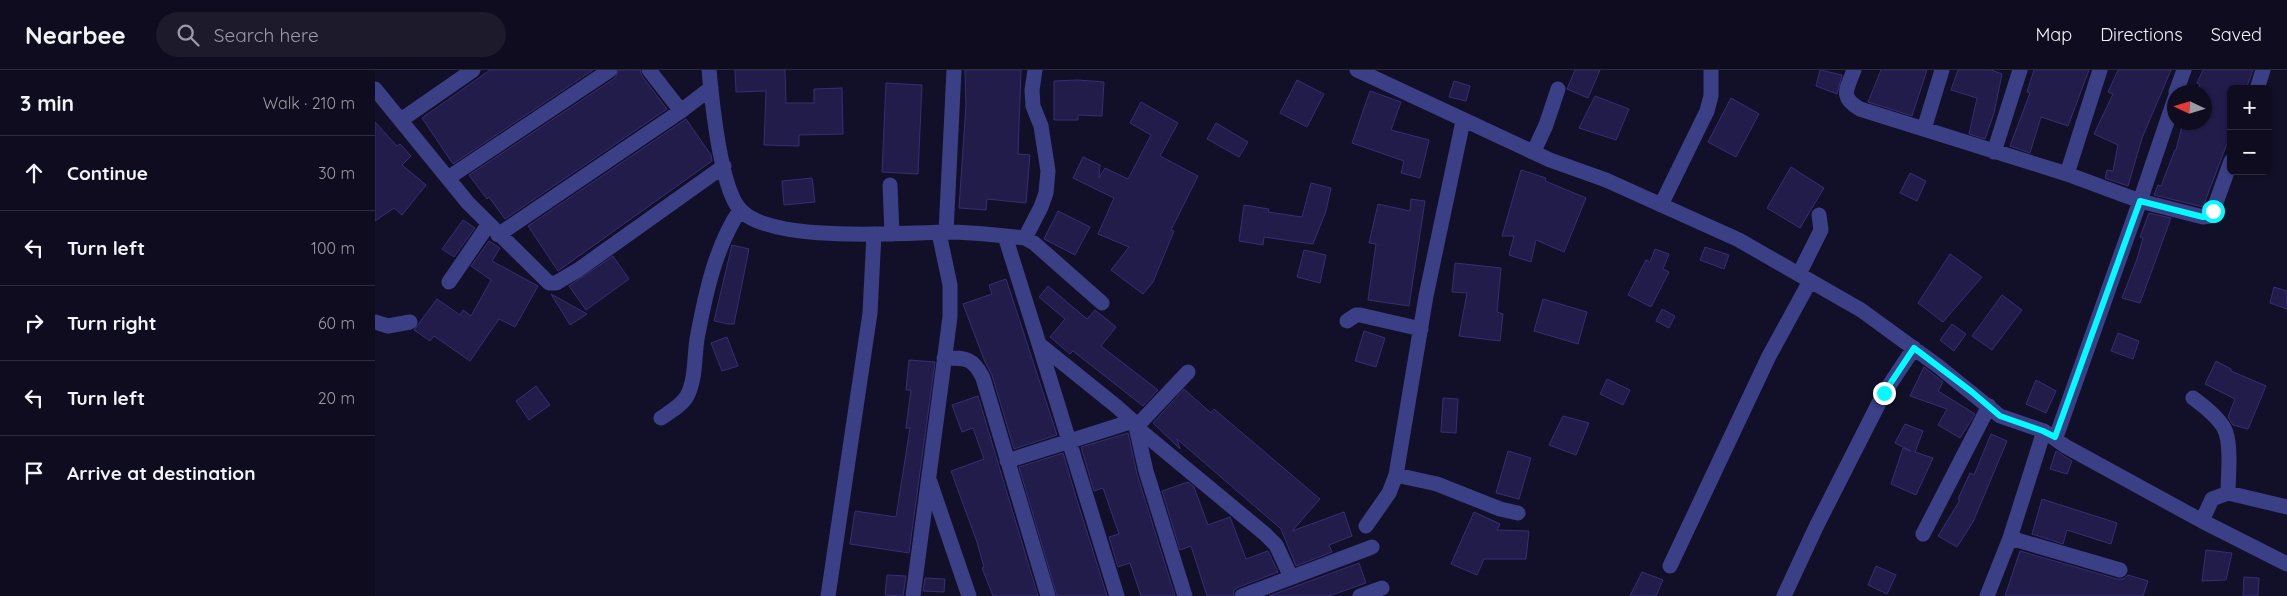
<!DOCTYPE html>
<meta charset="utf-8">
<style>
body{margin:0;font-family:Quicksand,sans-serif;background:#1c1a2b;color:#f1f3f6}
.controls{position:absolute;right:15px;top:15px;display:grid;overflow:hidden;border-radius:8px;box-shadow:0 1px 4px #0004}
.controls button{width:45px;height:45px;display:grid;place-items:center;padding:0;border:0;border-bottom:1px solid #2e2c3c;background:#0e0c1e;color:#f1f3f6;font:25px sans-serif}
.compass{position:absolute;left:1792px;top:15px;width:45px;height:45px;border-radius:50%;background:#0e0c1e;box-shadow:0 1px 4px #0004;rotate:274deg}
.stop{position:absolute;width:15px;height:15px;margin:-11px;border:4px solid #04fbfe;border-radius:50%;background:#fff}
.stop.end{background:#04fbfe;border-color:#fff;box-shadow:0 1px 5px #0008}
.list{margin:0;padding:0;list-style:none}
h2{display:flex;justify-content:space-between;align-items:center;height:65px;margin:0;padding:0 20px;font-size:21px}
h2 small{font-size:16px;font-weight:400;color:#9b9ba4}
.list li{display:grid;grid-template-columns:32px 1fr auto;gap:15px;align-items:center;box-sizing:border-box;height:75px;padding:0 20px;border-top:1px solid #2e2c3c}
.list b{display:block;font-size:19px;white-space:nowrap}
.list em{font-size:16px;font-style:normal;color:#9b9ba4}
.icon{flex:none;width:28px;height:28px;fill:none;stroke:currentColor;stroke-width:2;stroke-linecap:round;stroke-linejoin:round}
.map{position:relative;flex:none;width:1912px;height:526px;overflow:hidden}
header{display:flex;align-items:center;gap:30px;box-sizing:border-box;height:70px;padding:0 25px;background:#0e0c1e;border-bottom:1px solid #2e2c3c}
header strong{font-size:24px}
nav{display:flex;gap:28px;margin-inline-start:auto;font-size:18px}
.search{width:350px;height:45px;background:#1c1a2b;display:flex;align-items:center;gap:12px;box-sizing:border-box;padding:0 18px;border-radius:28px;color:#9b9ba4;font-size:19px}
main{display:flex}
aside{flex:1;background:#0e0c1e}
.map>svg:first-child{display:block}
.building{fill:#211c49;stroke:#362e74}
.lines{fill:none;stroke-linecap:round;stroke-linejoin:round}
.minor{stroke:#3b3f86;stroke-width:15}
.route{stroke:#04fbfe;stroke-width:6}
</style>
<header>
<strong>Nearbee</strong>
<div class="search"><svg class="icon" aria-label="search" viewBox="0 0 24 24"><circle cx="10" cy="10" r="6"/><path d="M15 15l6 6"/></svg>Search here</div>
<nav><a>Map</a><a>Directions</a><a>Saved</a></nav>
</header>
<main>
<aside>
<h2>3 min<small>Walk · 210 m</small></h2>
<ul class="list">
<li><svg class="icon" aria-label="ahead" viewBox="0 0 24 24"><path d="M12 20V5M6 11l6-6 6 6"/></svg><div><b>Continue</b></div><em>30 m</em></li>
<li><svg class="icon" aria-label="left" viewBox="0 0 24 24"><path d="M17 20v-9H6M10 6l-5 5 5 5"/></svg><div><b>Turn left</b></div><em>100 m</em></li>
<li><svg class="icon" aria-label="right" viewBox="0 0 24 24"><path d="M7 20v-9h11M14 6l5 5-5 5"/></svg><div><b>Turn right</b></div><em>60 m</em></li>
<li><svg class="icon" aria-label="left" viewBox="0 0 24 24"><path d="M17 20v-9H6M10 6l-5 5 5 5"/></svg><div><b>Turn left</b></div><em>20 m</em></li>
<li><svg class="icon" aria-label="arrive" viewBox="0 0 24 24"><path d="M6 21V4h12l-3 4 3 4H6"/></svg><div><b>Arrive at destination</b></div></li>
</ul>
</aside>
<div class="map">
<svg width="1912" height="526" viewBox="0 0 1912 526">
<rect width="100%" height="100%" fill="#121028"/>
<path class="building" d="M115,0H218L78,94L47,48Z
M244,0H265L267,6L292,39L130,149L114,127L112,129L94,105L240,8Z
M360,0H410L411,33H439V19L467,18L468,64L424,65V76L389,75L391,21L361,22Z
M590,0H646L643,84L655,85L651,133L612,129L611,140L584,138L591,35Z
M1200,0H1225L1213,28L1192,19Z
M1445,0L1467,5L1462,24L1441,16Z
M1506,0H1552L1537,46L1493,32Z
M1583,0H1616L1627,4L1619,43L1610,69L1594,64L1602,28L1576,20Z
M1659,0H1714L1693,56L1666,47L1655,83L1635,76L1655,23L1652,22Z
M1743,0H1796L1767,68L1753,116L1730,108L1732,100L1738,101L1743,75L1719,64L1738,24L1733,22Z
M1828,0H1878L1871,19H1856V63L1828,137L1779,125L1783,115L1786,116L1800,80H1801L1808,52H1830V22H1822L1825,14L1822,13Z
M703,10L729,12L727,46L703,45V50H679V11Z
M922,10L949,24L932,57L905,43Z
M1079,11L1095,16L1091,31L1074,27Z
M511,13L547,15L543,104L507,102Z
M995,21L1026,32L1016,60L1054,70L1045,108L1026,103L1029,91L977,73Z
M1220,26L1254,39L1241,70L1204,58Z
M1356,28L1384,44L1361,87L1333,72Z
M766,32L803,53L785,86L823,106L796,160L799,161L778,212L768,224L736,200L754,177L723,164L739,128L698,108L708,87L725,95L724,108L730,98L753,109L776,65L755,53Z
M311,49L336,85L337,91L183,201L153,156Z
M0,52L22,76L25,74L36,86L27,95L51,115L27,145L19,138L0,151Z
M841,53L873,72L864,87L832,69Z
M1416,97L1449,118L1425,158L1392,138Z
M1146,100L1171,108L1170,111L1211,128L1189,182L1161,170L1156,192L1134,185L1139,166H1127Z
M1535,103L1551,111L1542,131L1525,123Z
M437,108L440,132L409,135L407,111Z
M936,113L956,118L951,141L938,174L889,167L888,175L864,171L869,135L894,139L893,142L927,147Z
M1036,129L1050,131L1034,236L993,230L1001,174L994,173L1003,134L1035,141Z
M683,141L715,157L700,185L669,169Z
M1774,143L1796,148L1765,233L1747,228L1762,189L1768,168L1765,167Z
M88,150L100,158L79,187L67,179Z
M114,171L125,178L117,191L163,216L140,257L124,249L95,291L59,266L55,271L39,260L62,229L85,245L88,240L96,246L116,210L96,196Z
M357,175L374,179L359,254H353L339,251Z
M1330,177L1354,185L1349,199L1325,190Z
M1280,179L1294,184L1288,199L1294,202L1276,237L1253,225L1271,190L1275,192Z
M929,180L951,185L945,213L922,207Z
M1575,184L1607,207L1568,252L1543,233Z
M238,186L254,209L211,240L194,216Z
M1080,193L1126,198L1122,242L1128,244L1125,271L1084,266L1092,223L1077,222Z
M631,209L682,365L639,379L617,305L610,292L588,234L617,224L614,215Z
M673,216L712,249L720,240L741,257L726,276L783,320L768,336L698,281L695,284L675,267L690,249L664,227Z
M1899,217L1912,221V239L1895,233Z
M176,224L212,244L195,255Z
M1627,225L1647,240L1617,280L1597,266Z
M1168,229L1212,242L1203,274L1159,261Z
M1287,239L1300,246L1294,258L1281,251Z
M1577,254L1591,264L1579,281L1565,270Z
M989,261L1010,268L1001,297L980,291Z
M1743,263L1764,271L1758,289L1736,281Z
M352,267L363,296L347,301L336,273Z
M534,290L560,292L534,483L475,474L480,441L521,447L535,358H531L536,320H531Z
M1841,291L1856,299V301L1891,316L1873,359L1858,355L1853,347L1860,329L1830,314Z
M1549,297L1568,312L1563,321L1600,344L1585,368L1563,355L1572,339L1535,326Z
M1232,309L1255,320L1248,335L1225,324Z
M1661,310L1681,321L1671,343L1651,334Z
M161,316L175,335L154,350L141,331Z
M809,319L836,343L839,339L945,429L917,461L969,442L977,466L954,475L957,482L921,496L906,459L802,369L805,379L778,353Z
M603,326L623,393L663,526H618L607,498L609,497L602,472L576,401L609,389L598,358L587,362L577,335Z
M1068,328L1083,329L1081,363L1066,362Z
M1188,346L1214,353L1201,385L1174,375Z
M1530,354L1548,361L1540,382L1558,388L1541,425L1516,414L1528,378L1536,381L1520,373Z
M753,363L762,404L800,526H766L755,493L743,497L734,467L744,464L728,418L719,421L706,377Z
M1616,364L1632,371L1598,452L1582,477L1563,466L1585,430L1583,429L1595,403L1599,405Z
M1133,381L1156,388L1144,429L1121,423Z
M1681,381L1697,391L1692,404L1675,399Z
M688,383L701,427L732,526H682L644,397Z
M813,412L819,417L833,455L855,447L871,489L893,481L903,502L864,517L859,520L858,526H832L816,476L805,480L787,421Z
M1667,429L1742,453L1736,474L1692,460L1688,474L1657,464Z
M1099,442L1125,454L1122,460L1154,461L1151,489H1109L1102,505L1076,494Z
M1831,480L1857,483L1851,510L1827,511Z
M1645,481L1742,509H1748L1753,505L1773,511L1768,526H1630Z
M984,493L991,513L954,526H894Z
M1501,496L1521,505L1512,524L1493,515Z
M1267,502L1288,510L1281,526H1255Z
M512,505L531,506L528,526L510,525Z
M1869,507L1884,508L1883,526H1868Z
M550,508L570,509L569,522L548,521Z"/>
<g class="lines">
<path class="minor" d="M274,0L306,41
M334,0C337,32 345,112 363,137C389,174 526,163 570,162C596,162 623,165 650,168L659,173L727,233
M982,0L1175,90L1231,110L1364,170L1486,240L1563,296L1625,346L1669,361L1690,376L1827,451L1837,429L1853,423L1912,437
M1479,0C1472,19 1464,27 1485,39L1692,104L1765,131L1828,147L1835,146L1838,141L1856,91
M0,19L93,133L174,213H181L203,200L349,96
M1882,19L1888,0
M1801,22L1809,0
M26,50L98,0
M1549,59L1567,0
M1159,81L1171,55L1183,19
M1619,82L1645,0
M1692,104L1725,0
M73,108L235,0
M515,115L517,164
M1286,135L1332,41L1336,26V0
M571,162L579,0
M123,165L306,41L336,18
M630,166L664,274L741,336L758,351L761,357L890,464L901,475L916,507
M650,168L666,137L671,123L673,101L666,56L658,36L657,20L660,0
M1424,204L1446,160L1444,145
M74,212L113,155
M972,251L981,245H985L1046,259
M0,252L13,256L35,252
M664,274L742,526
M569,288C590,288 598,287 608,308L673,526
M1818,328C1829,336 1842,346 1849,358C1857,373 1853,406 1853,423
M286,348C295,342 307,335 312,326C321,309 319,288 322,269C330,226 340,177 365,140
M1681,367L1765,131L1800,28
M632,391L758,351
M1021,405L1062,414L1125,439L1143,443
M555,412L594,526
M1827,451L1912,494
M991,456L1014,423L1021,405L1051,226L1088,51
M1548,464L1614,336
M1635,468L1745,500
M1295,496L1394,286L1435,211
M453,526L495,243L499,164
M538,526L575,247V215L564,163
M810,526L771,401L761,357L813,302
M867,526L997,477
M985,526L1007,518
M1409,526L1441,457L1509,323L1539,278
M1612,526L1635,468L1669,361"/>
</g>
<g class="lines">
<path class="route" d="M1509,323L1539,278L1597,322L1625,346L1668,361L1680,367L1765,131L1828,147L1835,146L1838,141"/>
</g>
</svg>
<div class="controls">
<button>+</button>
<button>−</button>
</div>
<svg class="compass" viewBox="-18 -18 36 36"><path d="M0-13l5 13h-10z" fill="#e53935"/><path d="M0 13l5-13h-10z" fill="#9b9ba4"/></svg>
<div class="stop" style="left:1838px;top:141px"></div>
<div class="stop end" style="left:1509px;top:323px"></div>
</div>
</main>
